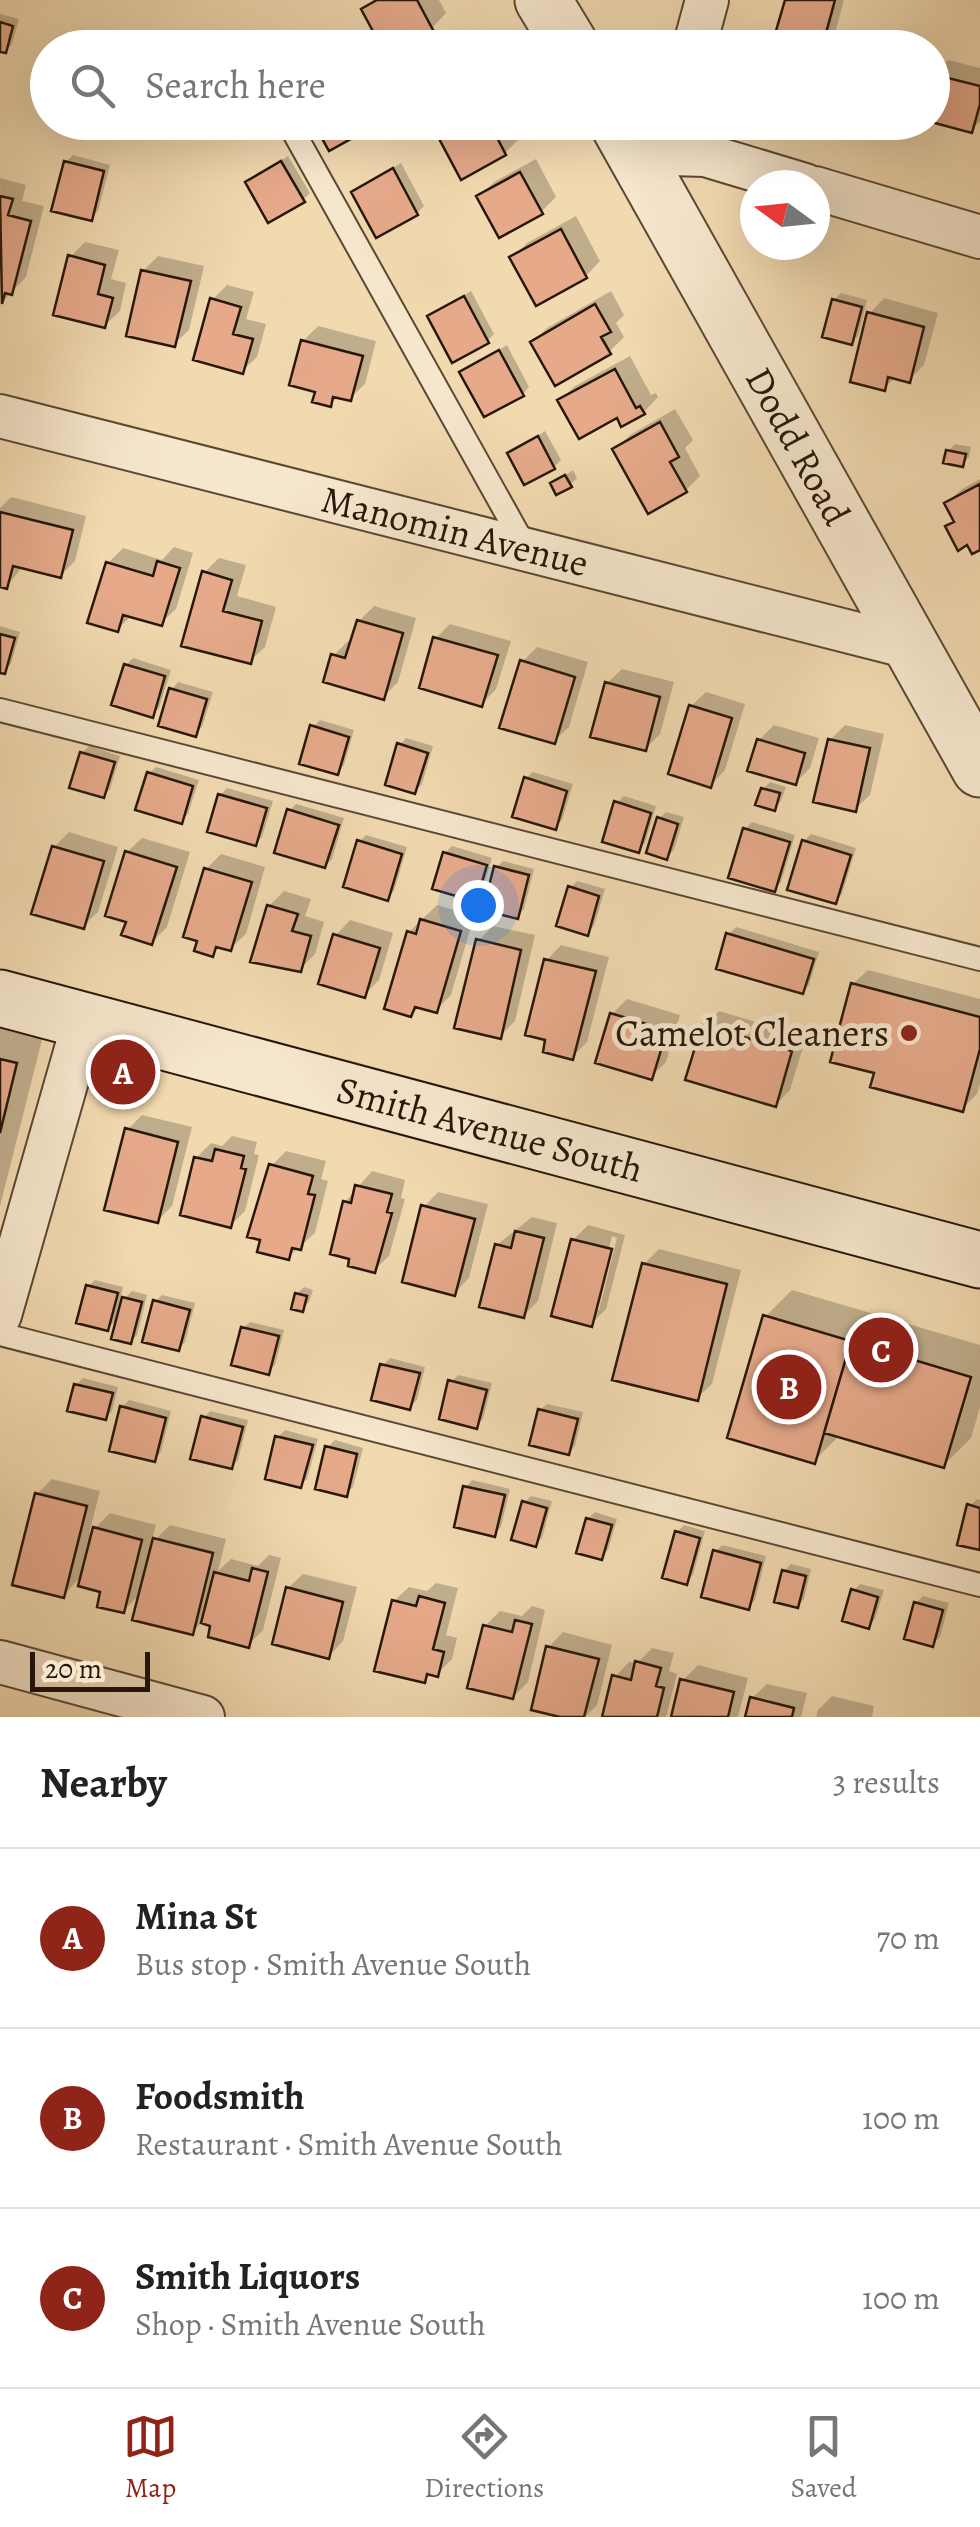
<!DOCTYPE html>
<meta charset="utf-8">
<style>
body{margin:0;font-family:Alegreya,serif;background:#f2f2f2;color:#222}
.compass{position:absolute;left:740px;top:170px;width:90px;height:90px;border-radius:50%;background:#fff;box-shadow:0 10px 40px #0002;rotate:285deg}
.scale{position:absolute;left:30px;bottom:25px;width:120px;box-sizing:border-box;padding-left:10px;border:5px solid #27170a;border-top:0;font-size:28px;line-height:35px;white-space:nowrap;color:#27170a;-webkit-text-stroke:8px #f6e6cc;paint-order:stroke}
.you{position:absolute;left:478px;top:905px;width:35px;height:35px;margin:-25px;border:8px solid #fff;border-radius:50%;background:#1a73e8;box-shadow:0 0 0 15px #1a73e833}
.badge{display:grid;place-items:center;width:65px;height:65px;border-radius:50%;background:#8f2418;color:#fff;font-size:32px;font-weight:700}
.pin{position:absolute;translate:-50% -50%;border:5px solid #fff;box-shadow:0 2px 10px #0006}
.list{margin:0;padding:0;list-style:none}
h2{display:flex;justify-content:space-between;align-items:center;height:130px;margin:0;padding:0 40px;font-size:42px}
h2 small{font-size:32px;font-weight:400;color:#767676}
.list li{display:grid;grid-template-columns:65px 1fr auto;gap:30px;align-items:center;box-sizing:border-box;height:180px;padding:0 40px;border-top:2px solid #e0e0e0}
.list b{display:block;font-size:38px;white-space:nowrap}
.list p{margin:0;font-size:32px;white-space:nowrap;color:#767676}
.list em{font-size:32px;font-style:normal;color:#767676}
.icon{flex:none;width:55px;height:55px;fill:none;stroke:currentColor;stroke-width:2;stroke-linecap:round;stroke-linejoin:round}
.map{position:relative;flex:none;width:980px;height:1717px;overflow:hidden}
.search{position:absolute;background:#fff;box-shadow:0 10px 40px #0002;left:30px;right:30px;top:30px;height:110px;display:flex;align-items:center;gap:25px;box-sizing:border-box;padding:0 35px;border-radius:55px;color:#767676;font-size:38px}
.sheet{height:670px;background:#fff}
nav{display:flex;justify-content:space-around;align-items:center;box-sizing:border-box;height:140px;border-top:2px solid #e0e0e0;background:#fff;font-size:28px;color:#767676}
nav a{display:grid;justify-items:center;gap:5px}
nav .on{color:#8f2418}
.map>svg:first-child{display:block}
.shadow{fill:#0003;fill-rule:evenodd}
.building{fill:#e6aa8b;stroke:#27170a;stroke-width:2.5}
.lines{fill:none;stroke-linecap:round;stroke-linejoin:round}
.service-casing{stroke:#5a4834;stroke-width:26}
.minor-casing{stroke:#5a4834;stroke-width:46}
.tertiary-casing{stroke:#5a4834;stroke-width:59}
.secondary-casing{stroke:#27170a;stroke-width:59}
.service{stroke:#f6e6cc;stroke-width:22}
.minor{stroke:#f6e6cc;stroke-width:42}
.tertiary{stroke:#f6e6cc;stroke-width:55}
.secondary{stroke:#f6e6cc;stroke-width:55}
.poi-dot{fill:#8f2418;stroke:#f6e6cc;stroke-width:4}
.labels{text-anchor:middle;stroke-width:10;stroke-linejoin:round;paint-order:stroke}
.street-label{font-size:38px;fill:#27170a;stroke:#f6e6cc}
.poi-label{font-size:38px;fill:#27170a;stroke:#f6e6cc;text-anchor:end}
</style>
<div class="map">
<svg width="980" height="1717" viewBox="0 0 980 1717">
<rect width="100%" height="100%" fill="#f1d9b0"/>
<filter id="stains"><feTurbulence type="fractalNoise" baseFrequency=".002" numOctaves="4"/><feColorMatrix values="0 0 0 0 .2 0 0 0 0 .09 0 0 0 0 .02 0 0 0 .5 -.17"/></filter>
<radialGradient id="worn" r=".72"><stop offset=".6" stop-color="#630" stop-opacity="0"/><stop offset="1" stop-color="#630" stop-opacity=".3"/></radialGradient>
<path class="shadow" d="M373,0H439L446,13L432,28L364,9Z
M787,0H844L831,48H774Z
M0,14L19,19L12,44L5,51L0,49Z
M456,34L464,48H431Z
M876,38L911,48H866Z
M948,60L980,68V122L971,130L933,74Z
M450,122H511L520,138L505,153L439,134Z
M73,155L110,165L98,211L91,218L66,162Z
M288,156L310,193L303,200L248,182Z
M536,159L556,197L541,212L479,197L494,182Z
M401,163L424,206L417,213L354,192Z
M0,178L26,185L22,201L44,206L26,277L2,302Z
M576,216L600,261L586,276L512,258L527,243Z
M85,242L119,250L111,279L126,283L120,311L105,325L70,257Z
M158,256L204,266L189,330L174,344L143,271Z
M227,285L254,292L246,319L266,324L257,357L242,371L212,300Z
M471,291L494,334L487,341L430,317Z
M611,291L624,315L616,323L624,337L609,352L533,342L547,328Z
M841,293L867,300L858,336L851,342L834,300Z
M884,298L938,313L924,365L909,380L896,377L884,388L870,313Z
M318,326L376,341L365,384L350,398L339,396L330,404L318,390L303,341Z
M507,345L529,387L523,394L462,373Z
M630,356L651,395L656,393L658,397L644,412L618,415L560,400L575,386Z
M675,409L693,440L685,448L700,476L686,490L615,450L630,435Z
M545,431L561,460L554,467L510,454Z
M955,444L971,447L969,457L962,464L948,451Z
M573,470L577,478L570,485L553,484Z
M980,479V547L948,527L956,519L947,503L962,489Z
M11,497L86,516L75,561L60,576L23,566L7,586L0,585V508Z
M174,547L193,553L176,609L161,623L132,615L117,630L108,563L123,548L162,560Z
M219,558L246,565L237,596L276,607L265,647L250,661L184,644L204,573Z
M374,606L416,618L398,682L383,697L333,656L348,641L353,642L359,621Z
M450,624L511,641L496,689L482,704L436,638Z
M0,626L20,632L11,664L4,671L0,670Z
M537,647L588,662L569,727L554,741L522,662Z
M133,658L171,670L159,708L152,715L126,665Z
M622,669L674,682L660,734L646,748L607,683Z
M178,682L213,692L202,727L195,734L172,689Z
M706,692L745,704L725,770L711,785L691,706Z
M320,720L354,730L344,765L337,772L313,727Z
M774,725L819,738L810,768L795,783L759,740Z
M845,725L884,734L870,795L855,809L830,740Z
M406,738L433,746L422,784L415,791L400,745Z
M89,746L120,756L110,789L103,796L82,753Z
M156,767L199,780L188,814L181,821L149,774Z
M533,772L573,784L562,820L555,827L526,778Z
M770,782L786,787L781,801L774,808L763,789Z
M227,788L273,801L262,837L255,844L220,795Z
M624,796L656,806L645,843L638,850L617,803Z
M296,804L344,818L332,859L325,866L290,810Z
M666,812L684,817L674,850L667,857L659,819Z
M752,822L795,835L781,882L774,889L745,829Z
M69,832L118,847L98,912L83,926L54,847Z
M811,834L856,848L842,894L835,901L804,841Z
M366,835L407,847L394,891L387,898L359,842Z
M142,838L190,852L167,927L152,942L129,921L127,852Z
M452,846L492,858L482,892L475,899L445,853Z
M221,854L265,867L246,934L231,948L221,945L212,954L200,939L206,869Z
M503,861L534,869L524,909L517,916L496,868Z
M577,881L605,889L594,926L587,933L570,888Z
M284,891L311,899L305,916L324,922L315,954L300,969L269,906Z
M437,905L474,916L451,995L436,1010L420,1006L411,1015L409,932Z
M350,920L393,933L379,980L364,995L336,935Z
M493,926L535,935L515,1021L500,1036L478,941Z
M736,927L819,952L809,985L802,992L729,934Z
M561,945L609,957L587,1042L572,1057L547,960Z
M868,970L980,999V1084L977,1094L962,1109L877,1072L853,984Z
M627,999L680,1015L666,1062L651,1077L612,1014Z
M719,1011L806,1037L790,1090L775,1105L704,1026Z
M0,1025L43,1036L0,1206Z
M142,1115L192,1127L172,1206L157,1221L127,1130Z
M232,1136L257,1142L254,1154L259,1155L245,1211L230,1226L196,1158L211,1143L222,1146Z
M286,1151L326,1161L321,1179L328,1181L315,1233L288,1257L271,1166Z
M372,1171L405,1180L401,1198L405,1199L389,1256L374,1270L345,1202Z
M438,1192L488,1204L469,1278L455,1293L424,1207Z
M532,1217L557,1223L538,1301L523,1316L497,1245Z
M588,1225L625,1235L606,1309L591,1324L573,1240ZM612,1236L617,1238L599,1310H594Z
M659,1249L741,1270L712,1384L697,1398L644,1264Z
M95,1280L123,1287L119,1304L132,1291L147,1295L137,1335L130,1342L120,1316L108,1328L88,1286Z
M304,1287L313,1290L309,1302L302,1309L297,1294Z
M792,1290L980,1345V1407L971,1438L944,1465L840,1435L814,1461L765,1317Z
M162,1295L195,1303L185,1342L178,1349L155,1302Z
M250,1322L284,1330L275,1365L268,1372L243,1328Z
M390,1358L425,1367L417,1400L410,1407L383,1365Z
M458,1375L492,1383L483,1419L476,1426L451,1382Z
M83,1378L118,1387L112,1411L105,1418L76,1385Z
M129,1400L171,1411L161,1452L154,1459L122,1407Z
M547,1404L583,1412L575,1446L568,1453L540,1410Z
M210,1411L248,1420L238,1460L232,1467L204,1418Z
M285,1430L318,1439L307,1479L300,1485L278,1437Z
M335,1440L363,1448L353,1487L346,1494L328,1447Z
M52,1479L100,1491L89,1534L110,1513L156,1525L151,1544L170,1525L226,1539L218,1571L231,1559L258,1566L269,1555L281,1558L263,1630L248,1645L203,1621L192,1632L142,1592L123,1611L83,1575L63,1595L37,1494Z
M472,1480L510,1489L501,1527L494,1534L466,1487Z
M531,1496L552,1501L542,1538L535,1544L524,1503Z
M977,1499L980,1500V1548L970,1506Z
M595,1512L617,1519L608,1550L601,1557L588,1519Z
M684,1525L705,1531L693,1575L686,1582L677,1532Z
M722,1545L766,1556L755,1600L748,1607L715,1552Z
M791,1564L811,1569L804,1599L797,1606L784,1571Z
M303,1574L357,1587L343,1641L329,1656L288,1588Z
M436,1583L458,1588L446,1635L457,1638L452,1659L437,1674L432,1673L424,1681L394,1601L409,1587L427,1591Z
M860,1584L884,1590L875,1619L868,1626L853,1591Z
M923,1596L949,1603L940,1637L933,1644L916,1603Z
M532,1606L545,1610L528,1682L513,1697L485,1626L500,1611L522,1616Z
M563,1632L612,1645L597,1705L585,1717H570L549,1647Z
M652,1648L674,1653L669,1671L677,1674L666,1717H604L615,1677L629,1662L637,1663Z
M698,1665L748,1678L738,1717H673L683,1680Z
M767,1684L807,1693L801,1717H748L752,1698Z
M832,1696L874,1706L872,1717H816L818,1710Z"/>
<path class="building" d="M377,0H417L433,30L401,48H382L361,9Z
M785,0H835L822,48H771Z
M0,22L13,26L6,53L0,52Z
M932,74L980,86V104L972,133L931,122Z
M313,122H363L367,130L329,151Z
M455,122H489L506,155L461,180L436,133Z
M64,161L104,171L92,221L51,211Z
M281,161L305,202L268,223L245,182Z
M393,168L418,215L376,238L351,192Z
M520,172L543,214L499,238L476,196Z
M0,196L13,199L8,215L31,221L12,295L5,293L2,304Z
M561,229L587,278L536,306L509,257Z
M68,255L105,265L98,294L113,298L105,328L53,315Z
M141,270L191,281L175,347L126,336Z
M464,296L489,343L452,363L427,316Z
M210,298L241,307L233,334L253,339L243,374L193,360Z
M832,299L862,307L852,345L822,337Z
M595,304L611,332L601,337L611,354L555,386L530,342Z
M867,312L924,327L910,383L888,377L885,391L850,382Z
M301,340L363,356L351,401L333,397L331,407L312,402L315,392L289,385Z
M499,350L524,396L484,417L459,372Z
M615,369L636,408L640,406L645,414L621,427L617,418L579,439L557,400Z
M660,422L679,457L670,462L687,492L648,514L612,449Z
M538,436L555,469L524,485L507,453Z
M946,450L966,454L963,467L943,463Z
M565,475L572,487L556,495L550,483Z
M980,484V550L972,554L967,545L958,551L945,526L954,522L944,503Z
M0,512L73,530L61,578L13,566L7,589L0,587Z
M157,561L180,568L162,626L123,615L118,632L87,623L106,562L153,576Z
M202,571L232,580L223,611L262,621L251,664L181,646Z
M357,620L403,633L384,700L323,682L331,654L345,658Z
M0,634L15,638L5,674L0,673Z
M433,637L498,655L482,707L419,688Z
M520,660L575,677L555,744L499,728Z
M124,664L165,676L153,718L111,705Z
M605,682L660,697L646,751L590,737Z
M169,688L207,699L196,737L158,726Z
M689,705L732,718L711,788L668,774Z
M310,725L349,737L338,775L299,764Z
M757,739L805,753L796,785L747,771Z
M828,739L870,748L856,812L813,802Z
M397,743L428,753L415,794L385,785Z
M80,752L115,762L104,798L69,788Z
M147,772L193,786L182,824L135,810Z
M524,777L567,791L556,830L512,817Z
M761,788L780,793L775,811L755,805Z
M218,794L267,808L256,846L207,832Z
M614,801L651,813L639,853L602,842Z
M287,809L339,825L325,868L274,853Z
M657,817L678,824L667,860L646,853Z
M743,828L790,842L775,892L728,878Z
M357,840L402,854L388,901L343,887Z
M802,840L851,855L836,904L787,890Z
M52,846L104,861L84,929L31,914Z
M125,851L177,867L152,945L121,935L126,922L105,916Z
M443,852L487,865L476,902L432,889Z
M494,866L529,875L518,919L483,910Z
M204,868L252,882L231,951L216,947L213,957L194,951L197,941L183,937Z
M568,886L599,896L588,936L556,926Z
M267,905L298,914L292,931L311,936L301,972L250,962Z
M420,919L461,931L437,1013L415,1007L411,1017L384,1009L407,931L416,934Z
M726,933L814,959L803,994L716,969Z
M333,934L380,948L365,998L318,984Z
M476,939L521,950L501,1039L454,1028Z
M544,959L596,971L573,1060L543,1052L545,1040L525,1035Z
M851,983L980,1017V1049L963,1112L870,1087L874,1073L830,1062Z
M610,1013L667,1030L652,1080L595,1063Z
M702,1025L792,1051L776,1107L685,1080Z
M0,1059L17,1063L0,1133Z
M125,1128L178,1142L158,1223L104,1210Z
M215,1149L244,1156L241,1168L246,1169L231,1228L180,1215L194,1157L212,1161Z
M269,1164L313,1176L308,1194L315,1195L301,1250L292,1248L289,1260L257,1252L260,1240L247,1237Z
M355,1185L392,1194L387,1212L392,1213L375,1273L348,1266L349,1259L330,1254L343,1201L351,1203Z
M421,1205L475,1219L455,1296L402,1282Z
M515,1231L544,1238L524,1318L479,1307L495,1244L511,1248Z
M571,1239L612,1249L592,1327L551,1316Z
M642,1263L727,1284L698,1401L612,1380Z
M86,1285L118,1293L108,1331L76,1323Z
M295,1293L307,1296L303,1312L291,1309Z
M122,1297L142,1302L131,1344L111,1339Z
M153,1300L190,1310L179,1351L142,1342Z
M763,1315L851,1341L815,1464L727,1438Z
M241,1327L279,1336L269,1375L231,1365Z
M851,1341L971,1377L944,1468L824,1433Z
M380,1364L420,1373L410,1410L371,1400Z
M448,1380L487,1390L477,1429L439,1419Z
M74,1384L113,1393L106,1420L67,1411Z
M120,1406L166,1418L155,1462L109,1451Z
M538,1409L578,1419L569,1455L529,1445Z
M201,1416L243,1427L232,1469L190,1459Z
M275,1436L313,1445L301,1488L265,1479Z
M325,1446L357,1454L347,1497L315,1489Z
M463,1486L505,1495L495,1537L454,1527Z
M35,1493L87,1506L64,1598L12,1585Z
M522,1501L547,1508L536,1547L511,1540Z
M967,1504L980,1508V1550L957,1545Z
M586,1518L612,1525L602,1560L576,1553Z
M93,1527L142,1540L124,1613L97,1607L100,1592L78,1586Z
M675,1531L700,1538L687,1585L662,1578Z
M153,1538L213,1553L193,1635L132,1620Z
M713,1550L761,1563L749,1610L701,1597Z
M252,1568L268,1572L249,1648L208,1637L210,1626L201,1623L214,1572L249,1581Z
M782,1570L806,1576L798,1608L774,1602Z
M286,1587L343,1602L329,1659L272,1644Z
M851,1589L878,1597L869,1629L842,1621Z
M419,1596L445,1603L433,1649L444,1652L438,1677L427,1674L425,1683L374,1671L392,1600L416,1606Z
M914,1602L943,1610L933,1647L904,1639Z
M515,1620L532,1624L513,1699L467,1688L483,1625L512,1632Z
M546,1646L599,1659L584,1717H560L531,1710Z
M635,1661L661,1668L656,1686L664,1688L657,1717H602L612,1675L631,1680Z
M680,1679L734,1692L728,1717H671Z
M750,1697L794,1708L792,1717H745Z"/>
<g class="lines">
<g class="service-casing">
<path id="service" d="M288,122L527,550
M0,710L980,959
M0,1334L980,1585"/>
</g>
<g class="minor-casing">
<path id="minor" d="M694,48L707,0
M635,153L705,155L805,185
M815,188L980,237
M0,416L909,647
M0,1315L84,1021
M0,1662L203,1717"/>
</g>
<g class="tertiary-casing">
<path id="tertiary" d="M543,0L572,48
M617,122L980,769"/>
</g>
<g class="secondary-casing">
<path id="secondary" d="M0,998L980,1260"/>
</g>
<use href="#service" class="service"/>
<use href="#minor" class="minor"/>
<use href="#tertiary" class="tertiary"/>
<use href="#secondary" class="secondary"/>
</g>
<circle class="poi-dot" cx="909" cy="1033" r="10"/>
<g class="labels">
<g class="street-label">
<text transform="translate(798 446) rotate(61)" y="13">Dodd Road</text>
<text transform="translate(455 531) rotate(14)" y="13">Manomin Avenue</text>
<text transform="translate(490 1129) rotate(15)" y="13">Smith Avenue South</text>
</g>
<g class="poi-label">
<text x="889" y="1046">Camelot Cleaners</text>
</g>
</g>
<rect width="100%" height="100%" filter="url(#stains)"/>
<rect width="100%" height="100%" fill="url(#worn)"/>
</svg>
<svg class="compass" viewBox="-18 -18 36 36"><path d="M0-13l5 13h-10z" fill="#e53935"/><path d="M0 13l5-13h-10z" fill="#767676"/></svg>
<div class="scale">20 m</div>
<div class="you"></div>
<div class="pin badge" style="left:123px;top:1072px">A</div>
<div class="pin badge" style="left:789px;top:1387px">B</div>
<div class="pin badge" style="left:881px;top:1350px">C</div>
<div class="search"><svg class="icon" aria-label="search" viewBox="0 0 24 24"><circle cx="10" cy="10" r="6"/><path d="M15 15l6 6"/></svg>Search here</div>
</div>
<section class="sheet">
<h2>Nearby<small>3 results</small></h2>
<ul class="list">
<li><span class="badge">A</span><div><b>Mina St</b><p>Bus stop · Smith Avenue South</p></div><em>70 m</em></li>
<li><span class="badge">B</span><div><b>Foodsmith</b><p>Restaurant · Smith Avenue South</p></div><em>100 m</em></li>
<li><span class="badge">C</span><div><b>Smith Liquors</b><p>Shop · Smith Avenue South</p></div><em>100 m</em></li>
</ul>
</section>
<nav>
<a class="on"><svg class="icon" aria-label="map" viewBox="0 0 24 24"><path d="M3 6l6-2 6 2 6-2v14l-6 2-6-2-6 2zM9 4v14M15 6v14"/></svg>Map</a>
<a><svg class="icon" aria-label="directions" viewBox="0 0 24 24"><path d="M12 3l9 9-9 9-9-9zM9 14v-3h6M13 9l2 2-2 2"/></svg>Directions</a>
<a><svg class="icon" aria-label="saved" viewBox="0 0 24 24"><path d="M7 4h10v16l-5-4-5 4z"/></svg>Saved</a>
</nav>
